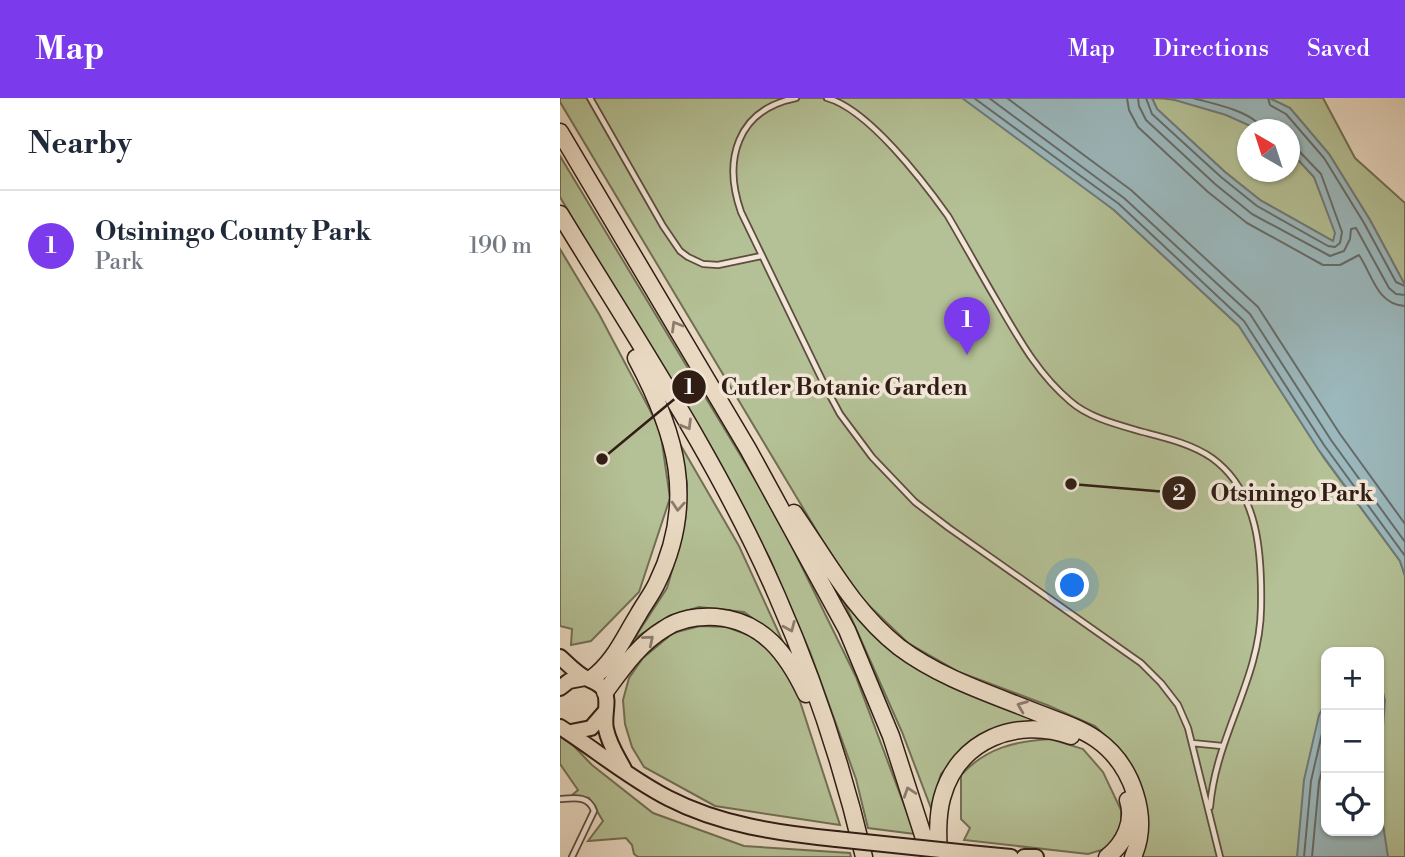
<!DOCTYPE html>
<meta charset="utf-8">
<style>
body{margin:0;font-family:"Libre Bodoni",serif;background:#f2f2f3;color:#1f2937}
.controls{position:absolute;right:21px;bottom:21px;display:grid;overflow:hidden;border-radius:14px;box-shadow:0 2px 5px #0004}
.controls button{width:63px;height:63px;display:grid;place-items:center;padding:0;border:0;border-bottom:2px solid #e0e1e3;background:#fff;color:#1f2937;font:35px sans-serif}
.compass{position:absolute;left:677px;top:21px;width:63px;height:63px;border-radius:50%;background:#fff;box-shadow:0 2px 5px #0004;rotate:321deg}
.you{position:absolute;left:513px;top:488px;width:24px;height:24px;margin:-18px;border:5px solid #fff;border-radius:50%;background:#1a73e8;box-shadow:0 0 0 10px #1a73e833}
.badge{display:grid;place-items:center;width:46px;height:46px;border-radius:50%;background:#7c3aed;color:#fff;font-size:23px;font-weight:700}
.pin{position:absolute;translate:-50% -58px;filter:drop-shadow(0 2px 4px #0008)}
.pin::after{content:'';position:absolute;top:37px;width:24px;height:21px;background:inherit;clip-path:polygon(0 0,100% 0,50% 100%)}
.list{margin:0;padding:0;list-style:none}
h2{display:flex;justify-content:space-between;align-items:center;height:91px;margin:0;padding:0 28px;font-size:30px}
h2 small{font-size:23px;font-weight:400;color:#747a83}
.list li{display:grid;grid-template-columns:46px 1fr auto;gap:21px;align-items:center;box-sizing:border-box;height:112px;padding:0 28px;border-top:2px solid #e0e1e3}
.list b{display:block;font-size:26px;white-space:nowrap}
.list p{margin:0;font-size:23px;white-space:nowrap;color:#747a83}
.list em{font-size:23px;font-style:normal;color:#747a83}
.icon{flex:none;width:38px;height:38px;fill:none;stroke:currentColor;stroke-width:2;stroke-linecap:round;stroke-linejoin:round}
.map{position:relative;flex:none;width:845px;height:759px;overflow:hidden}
header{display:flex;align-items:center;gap:42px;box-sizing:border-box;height:98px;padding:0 35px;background:#7c3aed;color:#fff}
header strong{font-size:33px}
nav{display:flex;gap:38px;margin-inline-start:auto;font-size:24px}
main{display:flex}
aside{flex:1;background:#fff}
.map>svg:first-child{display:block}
.green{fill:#b4c095;stroke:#726f55;stroke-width:2;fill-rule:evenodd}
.water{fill:#9bb8bd;stroke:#707a7a;stroke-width:2}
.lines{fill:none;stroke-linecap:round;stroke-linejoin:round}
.shore{stroke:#666b69;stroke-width:2}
.lane-casing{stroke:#5e4d40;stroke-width:8}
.primary-casing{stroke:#301e15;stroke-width:18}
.highway-casing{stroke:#301e15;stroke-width:19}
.lane{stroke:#f1e6d7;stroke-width:4.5}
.primary{stroke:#e9d9c2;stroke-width:14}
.highway{stroke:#e9d9c2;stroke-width:16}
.primary-bridge-casing{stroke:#301e15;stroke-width:18;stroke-linecap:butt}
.primary-bridge{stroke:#e9d9c2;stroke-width:14}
.oneway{stroke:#8c7c6c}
.leader{fill:none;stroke:#301e15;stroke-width:2.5}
.callout-dot{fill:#301e15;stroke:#f1e6d7;stroke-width:2.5}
.mark-label{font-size:21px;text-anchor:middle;font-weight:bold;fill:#fff}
.callout-label{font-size:23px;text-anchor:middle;font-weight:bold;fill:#301e15;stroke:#f1e6d7;stroke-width:7;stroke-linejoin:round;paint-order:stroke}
</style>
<header>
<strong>Map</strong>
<nav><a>Map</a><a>Directions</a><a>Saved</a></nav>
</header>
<main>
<aside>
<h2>Nearby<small></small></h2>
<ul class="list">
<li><span class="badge">1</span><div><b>Otsiningo County Park</b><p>Park</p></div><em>190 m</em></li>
</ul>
</aside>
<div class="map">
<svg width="845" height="759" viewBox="0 0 845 759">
<rect width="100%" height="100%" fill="#e9d9c2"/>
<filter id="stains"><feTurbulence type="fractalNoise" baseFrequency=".00286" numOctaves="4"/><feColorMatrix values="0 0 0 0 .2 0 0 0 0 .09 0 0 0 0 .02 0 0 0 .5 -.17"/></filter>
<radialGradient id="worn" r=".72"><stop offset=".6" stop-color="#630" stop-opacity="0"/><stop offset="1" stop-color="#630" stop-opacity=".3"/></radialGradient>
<path class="green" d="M0,0H411L554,112L679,228L764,360L840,463L845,478V759H579L587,711L578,679L557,649L535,628L487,607L399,574L348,545L298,497L261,440L0,4ZM766,554H819V733H766Z
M592,0C625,0 669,15 697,31L688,32V74H730V53L754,79L776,135L773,143L700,102L665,74L597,11Z
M709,0H763L795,60L845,105V187L810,122L769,56L730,10Z
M0,58L217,418L296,579L355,736L308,730L296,681L250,554L209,459L151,356L0,99Z
M0,151L39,216L100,331L110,400L79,494L31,543L11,547L12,531L0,528Z
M120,346L179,448L222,542L184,514L139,509L109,518L74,541L107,490L122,438L127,387Z
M281,497L335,556L371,578L484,624L411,645L381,676L371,710L342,634Z
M140,528L167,529L191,538L214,556L236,591L280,727L155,708L84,669L72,649L65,626L63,602L69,580L83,560L113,535Z
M0,638L7,641L32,667L93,715L184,748L290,755L291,759H78L74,756L72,747L66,740L28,743L43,723L29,700L11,698L18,692L0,666Z
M491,641L523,651L543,674L561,712V736L548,750L528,756L404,742L410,730L401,721V677C426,650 455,643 491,641Z"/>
<path class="water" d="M402,0H592L597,11L665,74L700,102L773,143L775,135L754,79L730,53V32L697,31L666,17L608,0H709L730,10L769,56L810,122L845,187V478L840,463L758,351L679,228L554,112Z
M819,580L825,602L819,680Z
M766,604V733H819V700L828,759H737L744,682L759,617Z"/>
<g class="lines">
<path class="shore" d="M414,0L559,106L684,223L764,347L845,458
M429,0L564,100L690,216L771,342L845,444
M447,0L571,92L698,209L780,336L845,426
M567,0L569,12L578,29L648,94L687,125L763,167H780L799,157C812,176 817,207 845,208
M578,0L579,8L586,22L655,86L692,116L770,158L784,153L790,141L791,131L796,130L829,190L836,196L845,197
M586,0L592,16L661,79L697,108L768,148L775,149L780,145L782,134L761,76L737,51L730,48
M633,0C654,6 682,11 698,25L699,32
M708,0L710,7L726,16L764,60L804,125L836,184L845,188
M744,759L751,683L766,618
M752,759L759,684L766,658"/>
<g class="lane-casing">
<path id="lane" d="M30,0L103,128L120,153L128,159L143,166L158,167L201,158
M236,0C176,12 163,63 181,114L266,290L280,316L312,359L355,404L389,430L581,565L601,585L618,607L628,630L660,759
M267,0C308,11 363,83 388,118C405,147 421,176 438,205C459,241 478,276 510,303C529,320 559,327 583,334C606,340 632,346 652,360C699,394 702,456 701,510C700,582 656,637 650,709
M632,645L662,648
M0,701C14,700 29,697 34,713L12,759"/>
</g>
<g class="primary-casing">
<path id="primary" d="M0,559C8,566 17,576 26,580C33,584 39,584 44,592C50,604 43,618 46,631C49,646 57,658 64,671
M0,590L9,583L25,580
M0,629C36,652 69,680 108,700C160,727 218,735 276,741
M11,634L31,630L44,615
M409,755L451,759
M464,759H476"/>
</g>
<g class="highway-casing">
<path id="highway" d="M0,34L188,351L287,532L331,638L370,759
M0,116C75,239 160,366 217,498C254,582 283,670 304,759
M234,415C266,461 294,514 339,549C380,580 431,596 478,615C498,623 519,629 536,641C572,666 591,719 573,759
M31,581C54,564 63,541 78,517C84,506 92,496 97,485C137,403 116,335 76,260
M45,594C62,571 79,546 104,531C120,520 137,518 156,519C203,523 227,556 246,596
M379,759C378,740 377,719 382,700C398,641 457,619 511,638
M547,759C564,746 575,724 568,702"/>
</g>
<use href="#lane" class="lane"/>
<use href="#primary" class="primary"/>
<use href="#highway" class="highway"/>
<g class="primary-bridge-casing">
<path id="primary-bridge" d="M276,741L409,755"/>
</g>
<use href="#primary-bridge" class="primary-bridge"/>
</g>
<defs><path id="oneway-chevron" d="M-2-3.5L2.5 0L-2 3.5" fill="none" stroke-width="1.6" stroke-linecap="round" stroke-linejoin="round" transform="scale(1.75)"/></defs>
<g class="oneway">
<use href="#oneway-chevron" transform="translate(116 228) rotate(-120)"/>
<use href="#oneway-chevron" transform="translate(127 327) rotate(59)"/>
<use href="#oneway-chevron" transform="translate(118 408) rotate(94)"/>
<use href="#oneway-chevron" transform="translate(230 529) rotate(67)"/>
<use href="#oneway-chevron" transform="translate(89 542) rotate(-40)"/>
<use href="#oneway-chevron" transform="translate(462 608) rotate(-158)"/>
<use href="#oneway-chevron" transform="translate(349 694) rotate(-108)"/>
</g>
<path class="leader" d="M42 361L129 289M511 386L619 395"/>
<g class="callout-dot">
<circle cx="42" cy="361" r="7"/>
<circle cx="511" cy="386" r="7"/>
<circle cx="129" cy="289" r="18"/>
<circle cx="619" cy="395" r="18"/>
</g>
<g class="mark-label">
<text x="129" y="296">1</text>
<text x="619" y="402">2</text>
</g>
<g class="callout-label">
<text x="284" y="297">Cutler Botanic Garden</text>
<text x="732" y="403">Otsiningo Park</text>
</g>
<rect width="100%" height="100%" filter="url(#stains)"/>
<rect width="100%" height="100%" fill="url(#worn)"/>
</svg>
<div class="controls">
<button>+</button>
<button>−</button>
<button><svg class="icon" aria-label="locate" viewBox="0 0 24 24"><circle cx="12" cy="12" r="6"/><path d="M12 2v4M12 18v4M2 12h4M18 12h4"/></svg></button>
</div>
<svg class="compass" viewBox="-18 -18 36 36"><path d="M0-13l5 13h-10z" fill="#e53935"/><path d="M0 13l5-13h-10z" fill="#747a83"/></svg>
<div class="you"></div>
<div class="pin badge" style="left:407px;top:257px">1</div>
</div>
</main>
